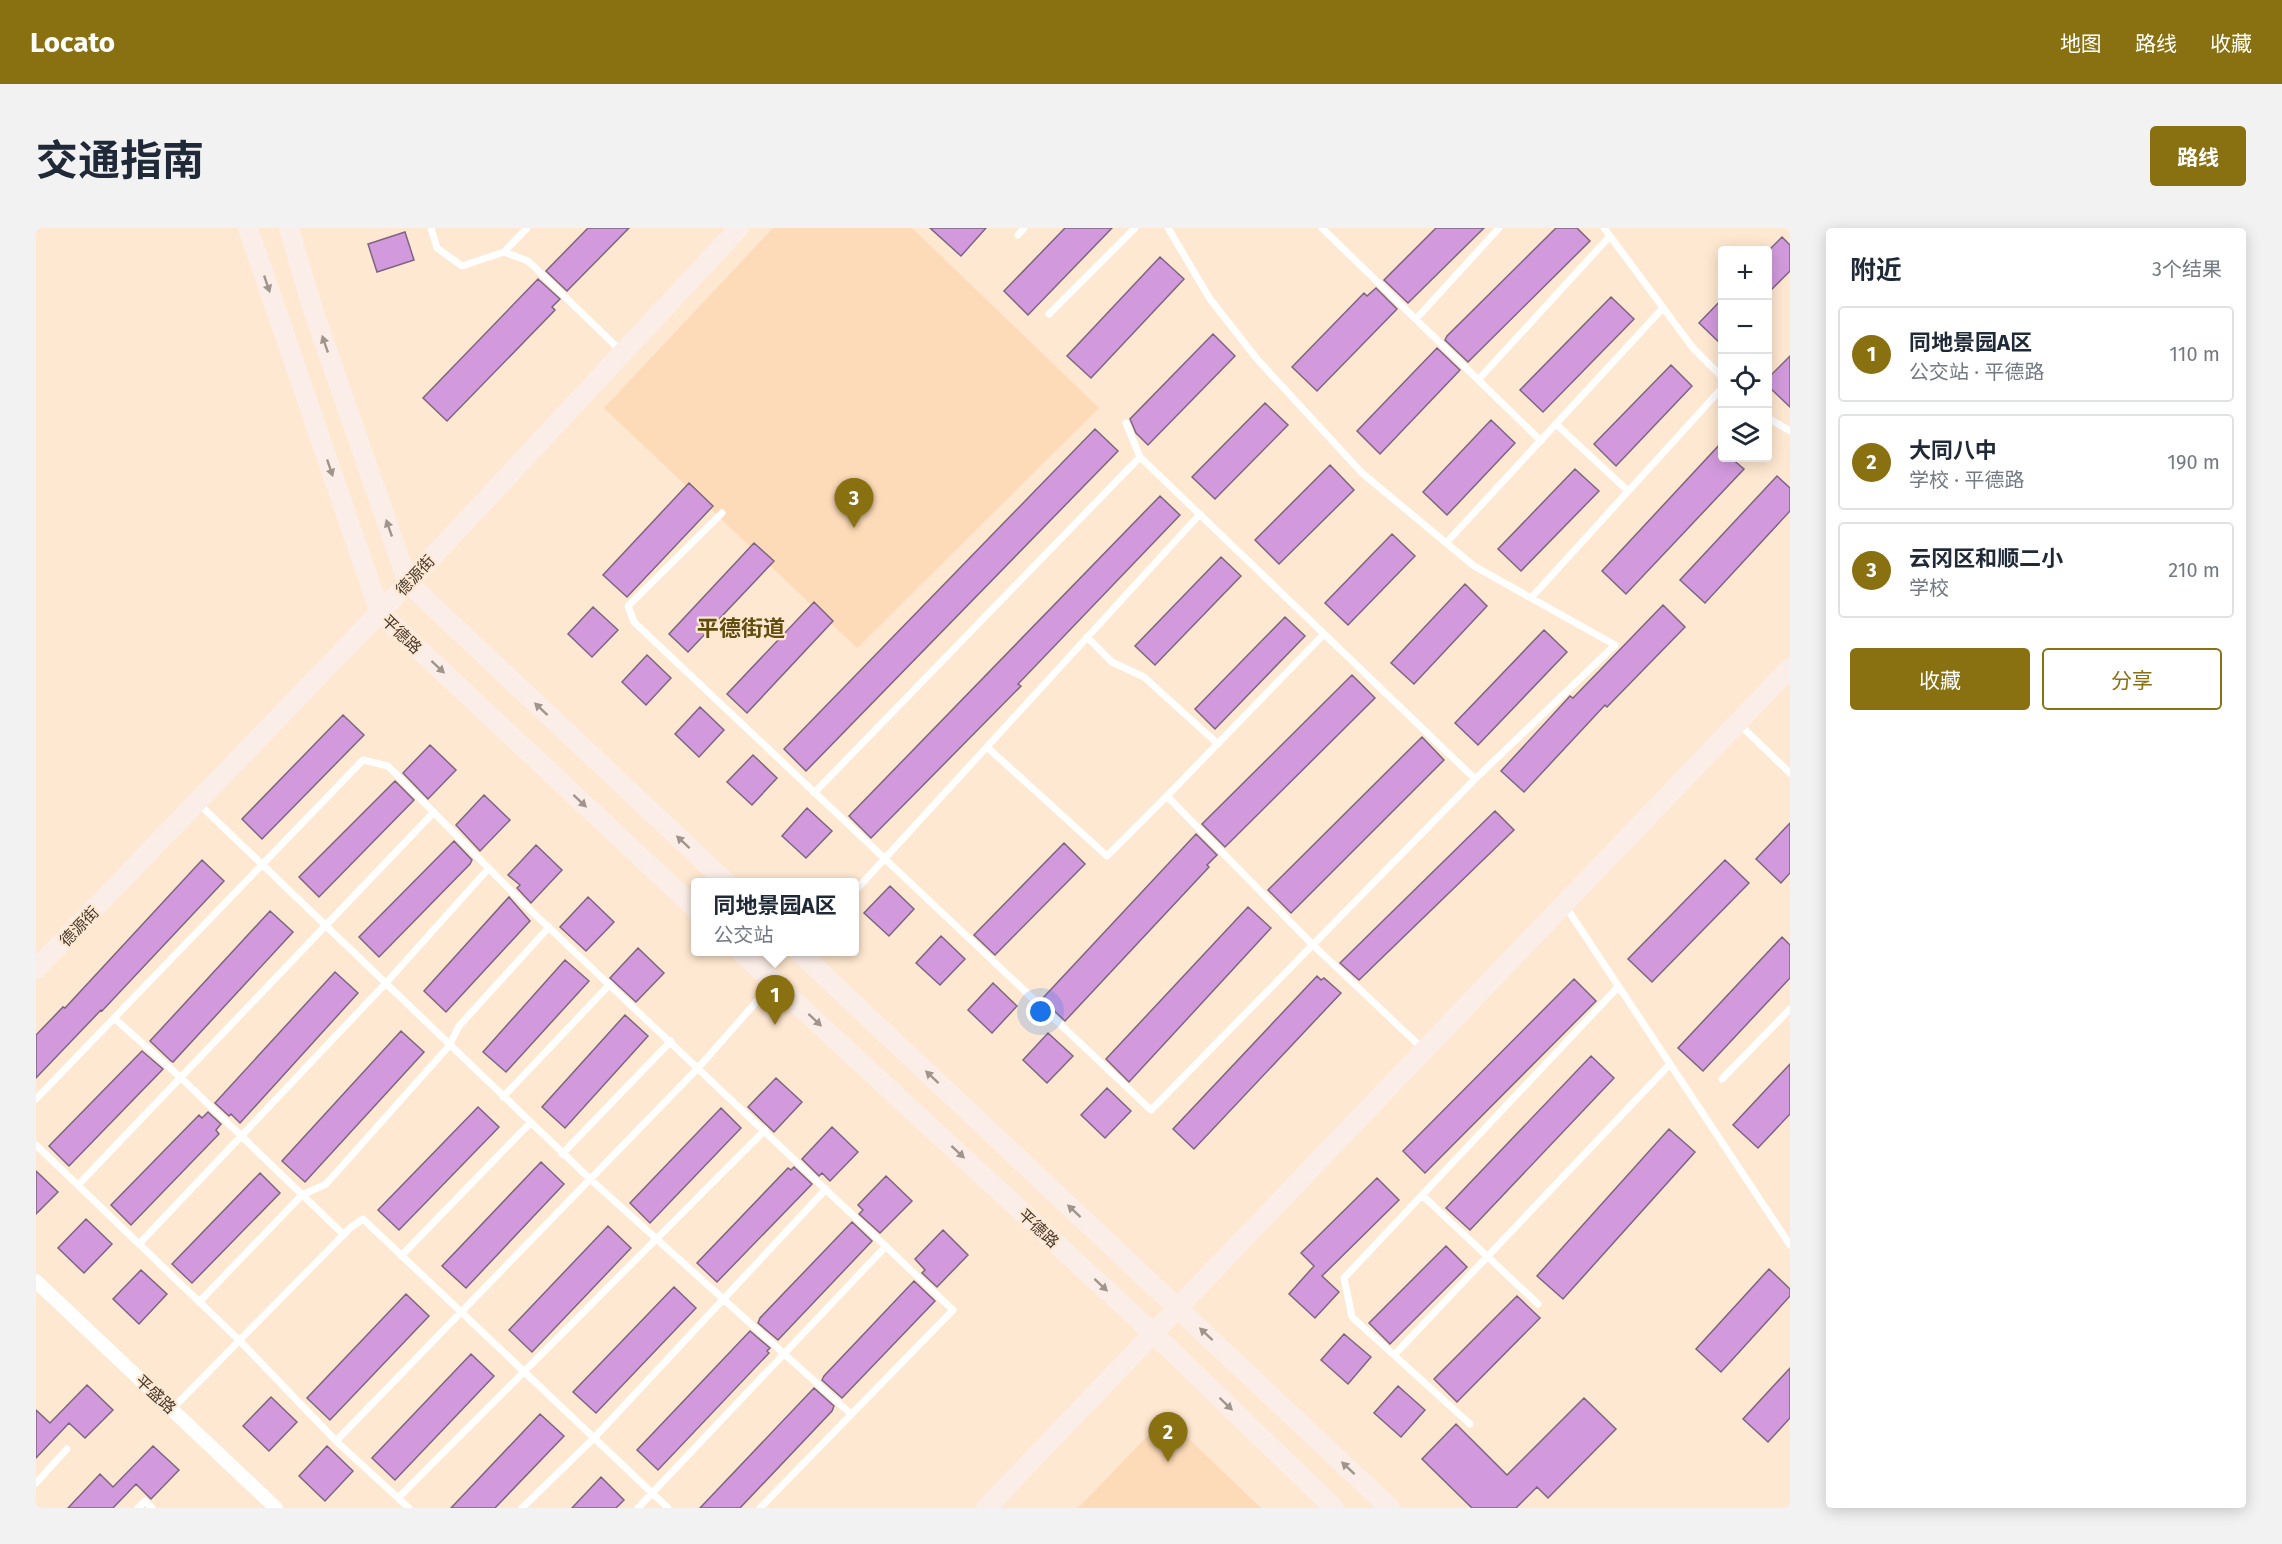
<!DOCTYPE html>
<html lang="zh">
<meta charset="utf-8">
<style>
body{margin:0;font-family:"Fira Sans","Noto Sans SC",sans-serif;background:#f2f2f3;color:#1f2937}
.controls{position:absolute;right:18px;top:18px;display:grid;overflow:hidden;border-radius:6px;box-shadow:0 3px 15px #0003}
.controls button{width:54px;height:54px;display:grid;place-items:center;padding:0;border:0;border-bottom:2px solid #e0e1e3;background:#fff;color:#1f2937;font:30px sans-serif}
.you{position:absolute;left:1005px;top:784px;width:21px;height:21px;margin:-15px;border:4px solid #fff;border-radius:50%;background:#1a73e8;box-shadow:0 0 0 9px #1a73e833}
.badge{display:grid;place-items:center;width:39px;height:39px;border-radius:50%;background:#897011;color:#fff;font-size:20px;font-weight:700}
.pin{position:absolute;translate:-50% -50px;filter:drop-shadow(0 2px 3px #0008)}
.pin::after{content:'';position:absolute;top:32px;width:21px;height:18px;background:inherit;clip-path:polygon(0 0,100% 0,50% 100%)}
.popup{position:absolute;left:655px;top:650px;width:168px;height:78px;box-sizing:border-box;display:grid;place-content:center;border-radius:6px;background:#fff;filter:drop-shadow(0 2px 4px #0005);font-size:20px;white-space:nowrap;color:#747a83}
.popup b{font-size:22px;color:#1f2937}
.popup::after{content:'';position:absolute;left:50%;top:100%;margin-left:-12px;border:12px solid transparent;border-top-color:#fff}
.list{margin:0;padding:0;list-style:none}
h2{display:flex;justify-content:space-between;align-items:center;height:78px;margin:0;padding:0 24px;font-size:26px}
h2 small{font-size:20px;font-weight:400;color:#747a83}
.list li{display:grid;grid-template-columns:39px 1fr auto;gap:18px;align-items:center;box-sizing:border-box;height:96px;margin:0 12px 12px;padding:0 12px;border:2px solid #e0e1e3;border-radius:6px}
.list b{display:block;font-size:22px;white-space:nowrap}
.list p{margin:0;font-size:20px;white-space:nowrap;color:#747a83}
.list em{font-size:20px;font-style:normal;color:#747a83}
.actions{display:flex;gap:12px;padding:18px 24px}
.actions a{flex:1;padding:14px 0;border:2px solid #897011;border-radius:6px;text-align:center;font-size:21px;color:#897011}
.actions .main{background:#897011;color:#fff}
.icon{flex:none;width:33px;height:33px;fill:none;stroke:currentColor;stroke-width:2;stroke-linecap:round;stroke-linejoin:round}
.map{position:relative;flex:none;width:1754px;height:1280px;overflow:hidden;border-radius:6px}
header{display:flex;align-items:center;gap:36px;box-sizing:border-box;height:84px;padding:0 30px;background:#897011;color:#fff}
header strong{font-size:28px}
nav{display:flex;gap:33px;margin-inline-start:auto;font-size:21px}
.intro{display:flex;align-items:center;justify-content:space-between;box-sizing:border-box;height:144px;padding:0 36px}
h1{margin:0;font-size:42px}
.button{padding:15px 27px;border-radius:6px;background:#897011;color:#fff;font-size:21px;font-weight:700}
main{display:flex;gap:36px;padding:0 36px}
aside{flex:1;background:#fff;border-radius:6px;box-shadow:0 3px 15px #0003}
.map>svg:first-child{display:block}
.built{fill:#fddbb8}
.building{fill:#d29adc;stroke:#7c6580;stroke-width:1.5}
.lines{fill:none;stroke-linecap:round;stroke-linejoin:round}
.lane{stroke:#fff;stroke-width:7}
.street{stroke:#fff;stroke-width:14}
.secondary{stroke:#fbeee8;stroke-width:20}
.oneway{fill:#a0948c}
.labels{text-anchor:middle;stroke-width:4.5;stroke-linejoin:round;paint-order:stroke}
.street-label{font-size:16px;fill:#453a2f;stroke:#ffe8d1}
.district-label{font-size:22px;font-weight:bold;fill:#5f4d0f;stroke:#ffe8d1}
</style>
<header>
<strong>Locato</strong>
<nav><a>地图</a><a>路线</a><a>收藏</a></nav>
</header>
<div class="intro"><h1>交通指南</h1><a class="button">路线</a></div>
<main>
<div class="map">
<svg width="1754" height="1280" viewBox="0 0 1754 1280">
<rect width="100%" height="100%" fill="#ffe8d1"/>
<path class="built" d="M737,0H876L1063,180L821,420L568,180Z
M1130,1189L1225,1280H1042Z"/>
<path class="building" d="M552,0H593L531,63L510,43Z
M894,0H950L925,28Z
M1029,0H1076L992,87L968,63Z
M1400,0H1448L1372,75L1348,52Z
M1520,0H1541L1554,13L1432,134L1409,112L1411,108Z
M369,4L378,32L341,44L332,16Z
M1746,9L1754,17V43L1731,66V24Z
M1124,29L1148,51L1055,150L1031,128Z
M502,51L524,71L516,79L519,82L411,193L387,170Z
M1340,60L1361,81L1281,163L1256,139L1328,65L1331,68Z
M1575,69L1598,91L1507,184L1484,162Z
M1686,71V117L1663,95Z
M1177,106L1199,128L1112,217L1100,205L1094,191Z
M1401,120L1424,142L1344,226L1321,203Z
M1754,128V179L1731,157V151Z
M1635,137L1656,158L1580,238L1558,216Z
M1229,175L1252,197L1179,271L1156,249Z
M1455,192L1479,215L1411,287L1387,264Z
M1059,201L1082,223L770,543L748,521Z
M1686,214V230H1695L1708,241L1590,366L1566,343Z
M1294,237L1318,262L1243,336L1219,312Z
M1539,241L1563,263L1485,343L1462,321Z
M1741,248L1754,260V283L1669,375L1644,352Z
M653,255L677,278L591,369L567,347Z
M1124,268L1144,287L982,456L985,458L835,610L813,588Z
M1356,306L1379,328L1312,397L1289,375Z
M718,315L738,333L652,424L633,406Z
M1185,329L1205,348L1119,437L1099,418Z
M1429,356L1451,378L1378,456L1355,435Z
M778,374L797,393L711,485L691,466Z
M1627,377L1649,399L1571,479L1569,477L1488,564L1465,543L1534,468L1537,470Z
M557,379L582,402L556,429L532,406Z
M1249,389L1269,408L1179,501L1159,481Z
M1508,402L1531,424L1442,517L1419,495Z
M611,427L635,450L610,477L586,454Z
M1316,447L1339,470L1189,619L1166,596Z
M664,479L688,502L663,529L639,506Z
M307,487L328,507L226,611L206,591Z
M1386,509L1408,532L1255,685L1232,662Z
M394,517L420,542L392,571L367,545Z
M717,527L741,550L716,577L691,554Z
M359,553L378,572L283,669L263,649Z
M448,567L474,592L444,623L420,597Z
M771,580L796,603L770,630L746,608Z
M1459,583L1478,602L1323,752L1304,735Z
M1754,595V645L1745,655L1720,631Z
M1160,606L1181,627L1171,637L1173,639L1029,793L1006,771Z
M418,613L436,632L434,636L343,729L323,709Z
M1028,615L1049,636L959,727L938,707Z
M500,617L526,642L495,675L481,660L484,657L472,647Z
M166,632L188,653L66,783L65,782L0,850V807L27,779L29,780Z
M1689,632L1713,655L1616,754L1592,731Z
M854,658L878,681L853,708L828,685Z
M473,669L494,693L410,784L388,763Z
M552,669L578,694L550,723L524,699Z
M1212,679L1235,700L1093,854L1070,831Z
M234,683L257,704L137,834L135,833L114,813Z
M905,708L929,731L904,757L880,735Z
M1746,709L1754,717V750L1667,843L1642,820Z
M602,720L628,745L600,774L574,750Z
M529,732L553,753L470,844L447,824Z
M299,744L322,765L204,895L195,886L193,888L179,875Z
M1281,748L1285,752L1288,750L1305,765L1158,921L1137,901Z
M1538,751L1560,773L1389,945L1367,923Z
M957,755L981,778L956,805L932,782Z
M589,787L612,808L529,900L506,879Z
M365,803L388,824L269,954L246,933Z
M1012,805L1037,828L1011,855L987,832Z
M106,823L127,841L33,938L13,918Z
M1555,828L1578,850L1434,1002L1410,980Z
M1754,836V886L1722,920L1697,897Z
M740,850L766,874L738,904L712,879Z
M1071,860L1095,883L1069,910L1045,887Z
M442,879L463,899L363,1002L342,982Z
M685,880L705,900L614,995L594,975Z
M172,884L185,896L180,902L183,906L95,997L75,977L163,887L166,890Z
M796,899L822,924L794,953L786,945L783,948L766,931Z
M1633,901L1659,924L1527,1071L1501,1048Z
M505,934L528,956L430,1060L406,1038Z
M758,939L776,956L681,1054L661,1035L752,940L755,942Z
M0,943L22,964L0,986Z
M224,945L244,965L156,1055L136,1036Z
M850,948L876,973L844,1005L823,986L827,982L822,977Z
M1341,950L1363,972L1286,1048L1303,1064L1279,1090L1253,1066L1278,1038L1265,1025Z
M50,991L76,1016L48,1045L22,1020Z
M816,994L836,1013L742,1112L722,1095L724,1090Z
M572,998L595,1020L496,1124L473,1102Z
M907,1002L932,1027L901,1059L886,1045L889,1042L879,1031Z
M1410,1018L1431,1039L1354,1116L1333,1095Z
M1733,1041L1754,1061V1068L1685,1144L1660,1121Z
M105,1042L131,1066L103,1096L77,1071Z
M878,1053L899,1073L806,1170L786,1152L788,1148Z
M638,1059L660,1080L560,1185L537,1164Z
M370,1066L393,1088L294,1192L271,1170Z
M1481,1068L1504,1090L1421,1174L1398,1151Z
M714,1103L734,1120L731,1123L733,1125L622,1242L601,1222Z
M1308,1106L1335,1129L1312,1156L1285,1132Z
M435,1126L458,1148L359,1252L336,1230Z
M1754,1140V1190L1732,1214L1707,1191Z
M51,1157L77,1182L49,1210L33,1195L0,1230V1182L14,1195Z
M1362,1158L1389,1182L1365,1209L1338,1185Z
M778,1160L798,1178L796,1183L704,1280H664Z
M235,1169L261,1194L233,1223L207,1198Z
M1548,1170L1580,1201L1512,1270L1501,1259L1480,1280H1436L1386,1231L1420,1196L1471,1247Z
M504,1186L528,1208L459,1280H415Z
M117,1218L143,1242L115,1271L100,1256L77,1280H32L64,1246L77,1259Z
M291,1218L317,1243L289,1273L263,1248Z
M565,1249L588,1272L580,1280H536Z"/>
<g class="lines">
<path class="lane" d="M395,0L401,20L426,38L468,24L491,0
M1132,0L1174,71L1221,131L1326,245L1438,338L1579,417L1439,551
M1286,0L1505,213
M1568,0L1657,120L1686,149
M982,7L988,0
M468,24L492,33L586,124
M1013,86L1099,0
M1380,91L1463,0
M1442,152L1574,8
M1732,190L1754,203
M1520,196L1592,263
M686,285L592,378L598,394L1115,882L1439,551L1104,229L1090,195
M1410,315L1627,80
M1495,370L1686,160
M1051,409L1076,434L1108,449L1182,516
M1704,497L1754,545
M951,519L1071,628L1131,568L1276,716L1387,821
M778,565L1104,229
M1131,568L1288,406
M162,575L554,951L815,1186
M819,663L1164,286
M1530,679L1754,1017
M78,790L144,849L307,1006
M1686,851L1754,781
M467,869L574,756
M0,871L327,532L352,538L489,677L917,1082L724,1280
M0,917L204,1113L300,1213L373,1280
M526,926L635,813
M42,957L398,584
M1387,968L1502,1076
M103,1016L349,756L453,640
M365,1028L494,895
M163,1074L266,967L290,956L413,818L423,798L513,699
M1358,1127L1633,837
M136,1181L314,1000L327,991L632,1280
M1434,1196L1316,1089L1308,1050L1582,759
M300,1213L663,839L736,756
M0,1255L31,1221
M362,1270L729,902
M102,1280L109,1273L116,1280
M486,1280L558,1210L790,961
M602,1280L850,1018"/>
<path class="street" d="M0,1053L240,1280"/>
<path class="secondary" d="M212,0L344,385L660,681
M253,0L276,79L372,355L690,654
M705,724L1118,1106L1298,1280
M763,724L1354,1280
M0,741L372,355L703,0
M950,1280L1754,440"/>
</g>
<defs><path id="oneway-solid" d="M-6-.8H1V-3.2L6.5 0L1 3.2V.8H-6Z" transform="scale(1.5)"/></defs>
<g class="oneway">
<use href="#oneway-solid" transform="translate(231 56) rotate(71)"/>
<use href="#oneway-solid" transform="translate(289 116) rotate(-109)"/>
<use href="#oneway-solid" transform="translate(294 240) rotate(71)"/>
<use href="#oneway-solid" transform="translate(353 300) rotate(-109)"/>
<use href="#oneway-solid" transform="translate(402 439) rotate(43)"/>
<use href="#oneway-solid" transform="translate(505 481) rotate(-137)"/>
<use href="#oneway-solid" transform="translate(544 573) rotate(43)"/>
<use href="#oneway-solid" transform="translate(647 614) rotate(-137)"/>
<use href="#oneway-solid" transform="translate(779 792) rotate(43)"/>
<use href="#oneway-solid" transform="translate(896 849) rotate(-137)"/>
<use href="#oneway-solid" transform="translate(922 924) rotate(43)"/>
<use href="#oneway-solid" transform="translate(1038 983) rotate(-137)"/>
<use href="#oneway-solid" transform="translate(1065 1057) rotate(43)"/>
<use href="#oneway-solid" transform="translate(1170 1106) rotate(-137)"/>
<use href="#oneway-solid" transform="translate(1190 1176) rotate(44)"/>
<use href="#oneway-solid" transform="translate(1312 1240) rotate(-137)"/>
</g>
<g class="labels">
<g class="street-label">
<text transform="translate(379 347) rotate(-47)" y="6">德源街</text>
<text transform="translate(366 406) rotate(44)" y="6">平德路</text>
<text transform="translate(43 698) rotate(-46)" y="6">德源街</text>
<text transform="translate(1003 1000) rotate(43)" y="6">平德路</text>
<text transform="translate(120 1166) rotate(43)" y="6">平盛路</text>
</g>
<g class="district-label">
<text x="705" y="408">平德街道</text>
</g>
</g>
</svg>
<div class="controls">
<button>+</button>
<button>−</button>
<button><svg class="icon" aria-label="locate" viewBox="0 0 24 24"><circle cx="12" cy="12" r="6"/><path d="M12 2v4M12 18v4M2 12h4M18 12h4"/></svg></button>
<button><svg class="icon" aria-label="layers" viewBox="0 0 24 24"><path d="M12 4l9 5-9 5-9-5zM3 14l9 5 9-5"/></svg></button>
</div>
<div class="you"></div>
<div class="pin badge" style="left:739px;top:797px">1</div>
<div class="popup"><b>同地景园A区</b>公交站</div>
<div class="pin badge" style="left:1132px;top:1234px">2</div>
<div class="pin badge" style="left:818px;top:300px">3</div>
</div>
<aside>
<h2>附近<small>3个结果</small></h2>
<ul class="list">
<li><span class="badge">1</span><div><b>同地景园A区</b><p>公交站 · 平德路</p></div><em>110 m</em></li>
<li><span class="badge">2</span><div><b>大同八中</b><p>学校 · 平德路</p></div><em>190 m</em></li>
<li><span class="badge">3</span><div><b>云冈区和顺二小</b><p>学校</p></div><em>210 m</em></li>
</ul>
<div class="actions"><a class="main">收藏</a><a>分享</a></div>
</aside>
</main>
